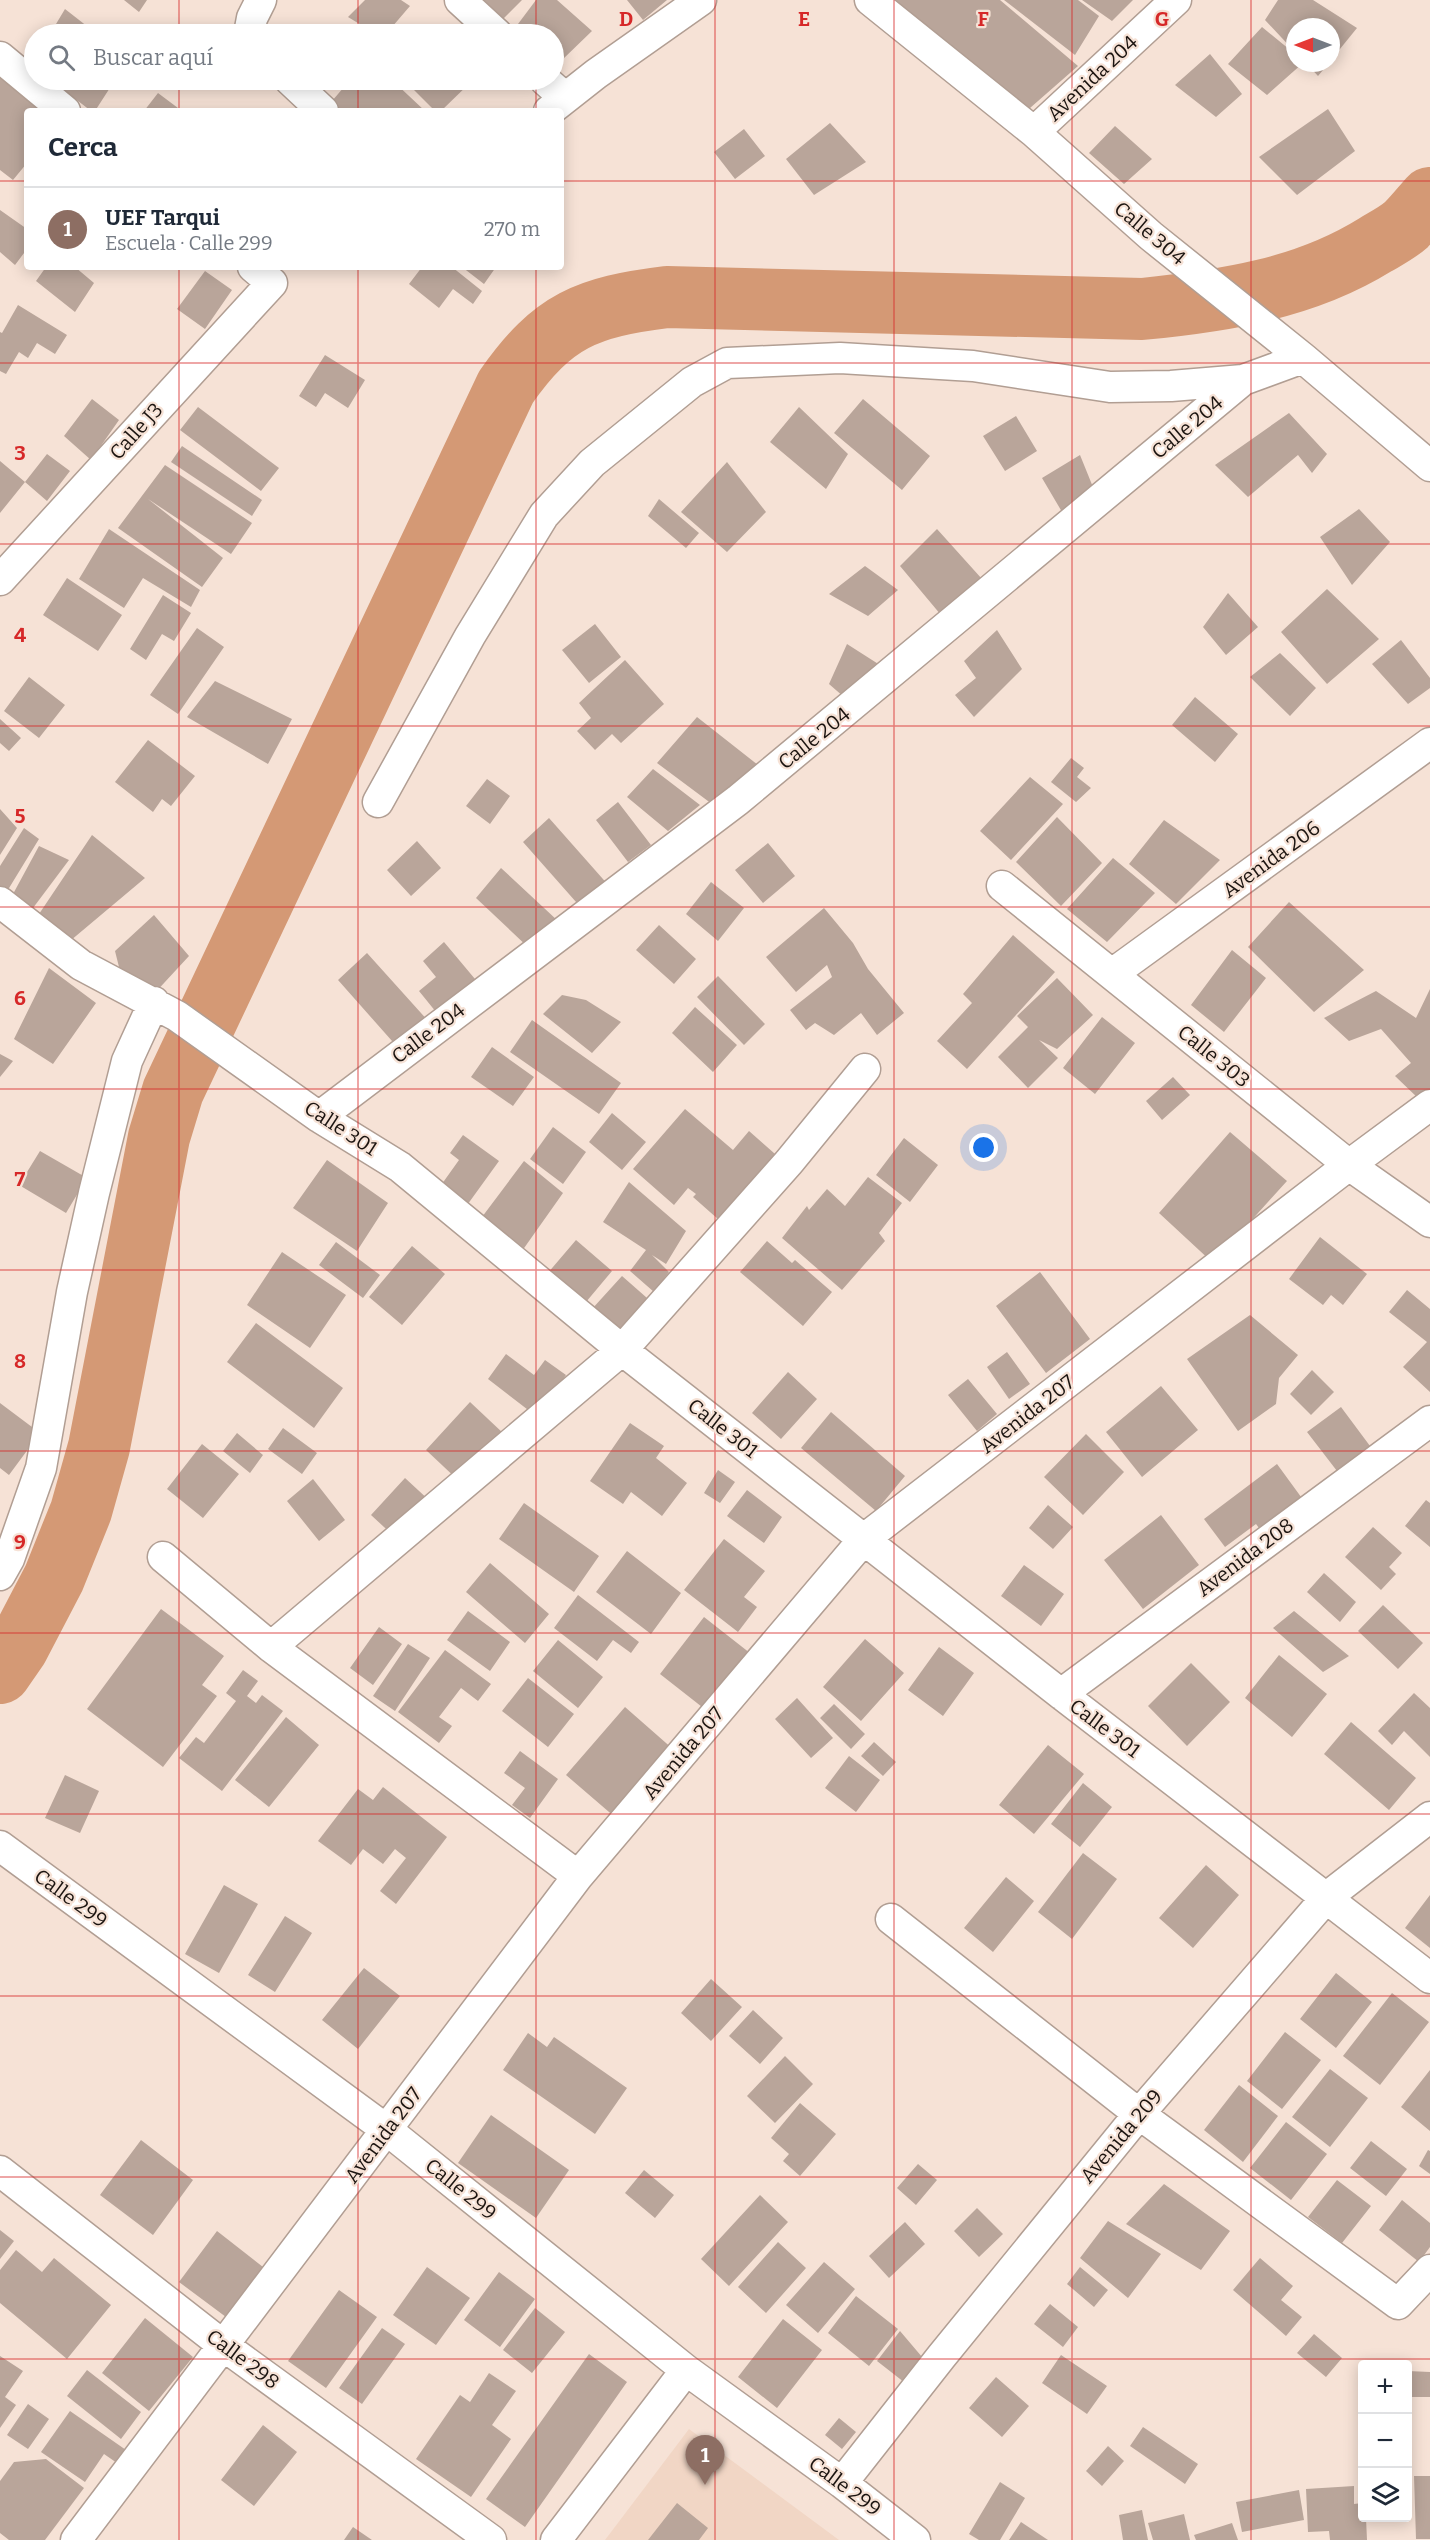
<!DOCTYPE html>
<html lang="es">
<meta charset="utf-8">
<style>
body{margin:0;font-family:Bitter,serif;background:#f2f2f3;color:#1f2937}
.controls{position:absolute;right:18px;bottom:18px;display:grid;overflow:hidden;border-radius:6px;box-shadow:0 3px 15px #0003}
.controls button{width:54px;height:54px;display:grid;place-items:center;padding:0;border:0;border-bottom:2px solid #e0e1e3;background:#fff;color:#1f2937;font:30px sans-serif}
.compass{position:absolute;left:1286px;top:18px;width:54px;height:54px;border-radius:50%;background:#fff;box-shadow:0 3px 15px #0003;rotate:270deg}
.you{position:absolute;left:984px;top:1148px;width:21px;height:21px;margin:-15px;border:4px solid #fff;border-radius:50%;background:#1a73e8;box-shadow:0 0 0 9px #1a73e833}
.badge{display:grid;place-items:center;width:39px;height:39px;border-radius:50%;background:#3d858b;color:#fff;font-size:20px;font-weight:700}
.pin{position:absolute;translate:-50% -50px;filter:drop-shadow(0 2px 3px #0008)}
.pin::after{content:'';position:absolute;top:32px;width:21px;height:18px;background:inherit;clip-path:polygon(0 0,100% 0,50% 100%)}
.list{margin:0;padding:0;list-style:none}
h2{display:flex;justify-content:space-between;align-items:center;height:78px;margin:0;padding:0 24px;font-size:26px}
h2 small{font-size:20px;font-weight:400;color:#747a83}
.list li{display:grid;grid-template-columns:39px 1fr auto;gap:18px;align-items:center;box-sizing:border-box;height:84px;padding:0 24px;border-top:2px solid #e0e1e3}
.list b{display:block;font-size:22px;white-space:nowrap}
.list p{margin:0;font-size:20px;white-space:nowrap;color:#747a83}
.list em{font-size:20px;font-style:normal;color:#747a83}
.icon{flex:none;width:33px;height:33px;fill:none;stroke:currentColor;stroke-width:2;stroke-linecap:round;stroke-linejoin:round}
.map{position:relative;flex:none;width:1430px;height:2540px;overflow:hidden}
.search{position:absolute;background:#fff;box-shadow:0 3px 15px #0003;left:24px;top:24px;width:540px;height:66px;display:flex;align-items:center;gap:15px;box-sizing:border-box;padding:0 21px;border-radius:33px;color:#747a83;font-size:22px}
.panel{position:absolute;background:#fff;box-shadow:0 3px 15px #0003;left:24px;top:108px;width:540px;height:162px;border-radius:6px}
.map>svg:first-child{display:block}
.built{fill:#f1d6c5}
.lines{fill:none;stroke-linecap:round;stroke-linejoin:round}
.river{stroke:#d49975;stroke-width:62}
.building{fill:#b9a59a}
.minor-casing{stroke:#b19e93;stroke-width:33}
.minor{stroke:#fff;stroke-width:30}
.grid{fill:none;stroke:#d62828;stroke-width:1.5;stroke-opacity:0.55}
.labels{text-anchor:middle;stroke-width:4.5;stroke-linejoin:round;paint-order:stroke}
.street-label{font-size:20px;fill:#1b1410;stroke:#f6e2d6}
.grid-label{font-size:20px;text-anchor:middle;font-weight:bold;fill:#d62828;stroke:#f6e2d6;stroke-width:4.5;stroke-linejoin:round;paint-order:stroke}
</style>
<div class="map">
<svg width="1430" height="2540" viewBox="0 0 1430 2540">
<rect width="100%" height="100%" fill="#f6e2d6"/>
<path class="built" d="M689,2429L839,2540H605Z"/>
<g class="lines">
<path class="river" d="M0,1673L18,1647L54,1578L81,1511L99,1447L159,1137L173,1091L506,387C553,320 587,307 667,297L1142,309C1223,301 1304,289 1375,245C1385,239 1397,233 1406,225C1414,217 1422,207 1430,198"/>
</g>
<path class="building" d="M124,0H147L139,12Z
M365,0H401L410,6L386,34H376L348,17Z
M473,0H522L500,22Z
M536,0H557L592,31L562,60L554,53V34H531L518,24Z
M627,0H667L643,20Z
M888,0H1000L1078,66L1022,115Z
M1004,0H1078L1099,16L1075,55Z
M1082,0H1133L1112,21Z
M1278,0H1313L1357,28L1331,60V27H1295V52L1265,20Z
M65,9L97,34H50Z
M1262,27L1295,54V63H1303L1267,95L1228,64Z
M1210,54L1242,94L1216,117L1175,85Z
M1306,63H1329L1318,76Z
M0,75L42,111H27V163L13,180L0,170Z
M51,80H115L95,111H91Z
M350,80H392L425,111H329L326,108Z
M423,80H473L441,111H435L413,89Z
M158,93L182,111H144Z
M1328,109L1355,151L1297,195L1259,157Z
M830,123L866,162L814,195L786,159Z
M1115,126L1152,159L1124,184L1089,153Z
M744,129L765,156L735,179L714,152Z
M0,210L27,229V249L15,265L0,252Z
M46,267H75L94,283L75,312L36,281Z
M422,267H452L482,291L473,304L453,289L439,308L409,284Z
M462,267H496L484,284Z
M205,271L232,290L205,329L177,309Z
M18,305L67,335L55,354L37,343L28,358L19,352L6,374L0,371V332L2,333Z
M325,355L365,380L348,408L325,393L316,407L299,396Z
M92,399L119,420L91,460L64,436Z
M863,399L930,456L902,490L834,433Z
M198,407L279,468L261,491L180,430Z
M799,407L848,454L826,489L770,442Z
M1289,413L1327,454L1312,473L1298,455L1248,497L1215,465Z
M1016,416L1037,451L1005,471L983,436Z
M182,446L262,500L252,516L171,462Z
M47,454L70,471L47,501L25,482Z
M1080,455L1097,497L1065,517L1042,478Z
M0,461L25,482L0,513Z
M727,462L766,512L727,552L681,512Z
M165,465L252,523L231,554L148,499L223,558L202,587L118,528Z
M659,499L699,533L686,548L648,516Z
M1359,509L1390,542L1352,585L1320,537Z
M109,529L200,590L191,607L143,578L124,608L79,579Z
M937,529L982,579L941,615L900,566Z
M865,566L898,590L868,616L829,594Z
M67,578L122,615L98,651L43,615Z
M1327,589L1379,639L1327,684L1281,632Z
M1228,593L1258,627L1226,655L1203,627Z
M163,595L191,613L174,641L162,634L146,660L130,649Z
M595,624L621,657L589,683L562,650Z
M197,628L224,647L178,714L150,695Z
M997,630L1022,669L974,717L955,695L976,678L964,661Z
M1401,640L1430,678V688L1408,704L1372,664Z
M847,644L883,667L852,704L829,684Z
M1280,653L1316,688L1290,716L1250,677Z
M625,660L664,704L621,743L612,734L595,750L577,731L591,718L579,703Z
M29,677L65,705L39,738L4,711Z
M215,681L292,719L268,764L187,717Z
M1195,697L1238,734L1215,762L1172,725Z
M697,717L758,765L716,807L657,763Z
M0,719L21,738L9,751L0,743Z
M148,740L195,776L171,806L162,799L153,812L115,782Z
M1071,758L1084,768L1077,777L1091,788L1076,802L1051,782Z
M653,769L700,805L668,831L627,797Z
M1030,777L1063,804L1011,860L980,831Z
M487,779L510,796L490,824L466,806Z
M618,802L651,845L628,862L596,820Z
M0,809L17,828L0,855Z
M1057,817L1102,863L1061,906L1016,862Z
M549,818L610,887L584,911L523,842Z
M1164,820L1220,860L1176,904L1129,864Z
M24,828L39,839L6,893L0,889V866Z
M92,835L145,878L70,941L37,917Z
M417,841L441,868L411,896L387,870Z
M768,843L795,876L763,903L735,870Z
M39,846L69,860L33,908L13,894Z
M1113,858L1155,893L1107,942L1067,909Z
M501,868L558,921L530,949L476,898Z
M711,882L744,908L718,941L686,914Z
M1289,902L1364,970L1314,1012L1248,947Z
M824,908L853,943L868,969L904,1013L877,1035L861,1013L834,1035L815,1023L806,1030L790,1010L832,977L827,965L796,992L766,957Z
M154,915L189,956L152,996L119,967L115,951Z
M659,925L696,959L674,984L636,950Z
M1013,935L1055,972L967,1069L937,1041L972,1003L963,994Z
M444,942L475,979L436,1012L419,991L436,977L423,961Z
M1232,950L1266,978L1224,1032L1191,1005Z
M367,953L430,1023L400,1050L338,980Z
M49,968L96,1003L53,1064L14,1039Z
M718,976L765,1024L744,1045L697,997Z
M1057,978L1093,1015L1057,1049L1039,1040L1058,1058L1028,1088L998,1057L1028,1027L1017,1016Z
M1430,989V1092L1420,1100L1395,1076L1411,1063L1381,1029L1349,1041L1324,1018L1376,991L1416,1018Z
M562,995L586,1000L621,1022L592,1053L543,1014Z
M695,1007L737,1045L713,1072L672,1033Z
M1102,1017L1135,1043L1095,1094L1063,1068Z
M532,1020L621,1083L599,1114L510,1052Z
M492,1047L534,1077L513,1106L471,1077Z
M0,1054L13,1061L0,1077Z
M1173,1077L1190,1095L1162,1120L1146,1101Z
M685,1109L733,1150L749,1131L783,1161L727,1227L693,1197L696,1194L688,1188L674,1205L633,1169Z
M612,1113L646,1142L622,1170L589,1142Z
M553,1127L586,1152L563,1184L530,1159Z
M1230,1132L1287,1181L1213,1263L1159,1213Z
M463,1135L499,1161L465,1208L439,1188L459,1160L450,1153Z
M904,1138L938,1165L910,1202L876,1175Z
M40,1151L87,1178L66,1213L19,1185Z
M327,1160L388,1203L357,1251L293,1208Z
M524,1161L563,1193L522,1251L479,1221Z
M868,1177L902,1203L879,1233L885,1241L842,1290L782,1238L807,1206L809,1210L827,1189L845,1206Z
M629,1182L686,1231L666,1264L652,1255L669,1272L654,1292L630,1271L646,1250L603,1222Z
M1320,1237L1367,1274L1343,1305L1331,1295L1323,1305L1289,1279Z
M576,1240L612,1271L586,1302L547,1274Z
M767,1241L792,1263L795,1260L832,1292L803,1326L740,1272Z
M336,1242L380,1275L363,1298L319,1265Z
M412,1246L445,1274L402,1325L369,1297Z
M282,1252L346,1295L310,1348L247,1305Z
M1040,1272L1090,1339L1046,1373L996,1306Z
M622,1276L655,1305L630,1339L592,1309Z
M1407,1290L1430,1309V1392L1403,1367L1427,1342L1389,1312Z
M1250,1315L1298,1355L1279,1378L1276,1404L1238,1431L1187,1359Z
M256,1323L343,1388L314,1428L227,1362Z
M1007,1352L1030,1384L1009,1399L987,1367Z
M506,1354L534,1375L545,1360L566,1375L536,1416L488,1379Z
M1312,1370L1334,1392L1311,1415L1290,1394Z
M788,1372L817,1399L781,1439L752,1413Z
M968,1379L997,1414L977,1431L948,1395Z
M1161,1386L1198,1430L1142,1477L1106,1432Z
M470,1402L504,1434L460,1482L426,1450Z
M0,1403L40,1433L9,1475L0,1468Z
M1341,1407L1370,1446L1337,1471L1307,1432Z
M831,1412L905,1476L876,1511L801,1448Z
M630,1423L664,1446L656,1458L687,1483L662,1516L631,1492L623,1504L590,1481Z
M283,1428L317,1453L302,1474L268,1449Z
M237,1433L263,1455L250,1473L223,1451Z
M1086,1434L1124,1472L1083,1515L1044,1477Z
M202,1444L239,1474L203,1518L167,1489Z
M1277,1464L1304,1501L1262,1532L1256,1524L1225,1547L1204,1519Z
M718,1470L735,1482L720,1503L704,1493Z
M405,1478L431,1502L397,1539L371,1515Z
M313,1479L345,1520L319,1541L287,1501Z
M747,1490L782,1517L764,1543L727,1516Z
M1426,1500L1430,1503V1547L1405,1526Z
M524,1503L599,1556L574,1592L499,1539Z
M1048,1505L1073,1527L1053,1549L1029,1528Z
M1161,1515L1199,1565L1143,1609L1104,1560Z
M1373,1527L1402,1553L1389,1567L1396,1574L1381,1590L1345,1557Z
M724,1539L765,1571L744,1597L757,1607L738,1632L684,1590Z
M627,1551L681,1593L651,1634L596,1592Z
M490,1563L549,1614L525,1643L466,1592Z
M1024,1565L1064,1594L1041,1626L1001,1596Z
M1324,1573L1356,1602L1340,1622L1307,1592Z
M578,1595L639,1642L631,1653L613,1640L597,1661L554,1628Z
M1383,1605L1423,1643L1398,1669L1358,1631Z
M161,1609L224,1656L202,1685L217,1696L163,1767L87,1709Z
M468,1611L510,1642L490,1671L447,1640Z
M1294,1611L1349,1656L1323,1672L1273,1628Z
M704,1617L755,1657L711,1714L660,1674Z
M379,1627L402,1644L373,1685L350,1668Z
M865,1639L904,1673L861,1721L823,1687Z
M558,1640L603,1677L578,1708L533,1671Z
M408,1644L430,1658L395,1711L373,1696Z
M939,1647L974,1673L943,1716L908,1690Z
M445,1650L491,1684L478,1701L461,1688L439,1717L452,1726L439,1743L398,1712Z
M1279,1655L1327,1694L1292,1737L1245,1698Z
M1191,1663L1230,1702L1187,1746L1148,1706Z
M243,1670L258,1681L247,1696L256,1703L262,1695L283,1711L222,1791L179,1758L196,1737L204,1743L236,1701L226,1693Z
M528,1678L574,1714L548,1747L502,1711Z
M1414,1693L1430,1708V1757L1404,1731L1392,1745L1378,1731Z
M797,1698L833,1738L811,1758L775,1719Z
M834,1704L865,1734L851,1749L820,1718Z
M625,1707L674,1750L616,1818L566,1775Z
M286,1717L319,1745L269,1807L235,1780Z
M1351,1722L1416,1778L1389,1810L1324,1754Z
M874,1742L896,1762L883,1776L861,1756Z
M1048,1745L1084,1774L1034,1834L999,1805Z
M520,1751L558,1779L530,1818L512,1805L525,1788L504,1773Z
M849,1756L880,1780L856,1812L825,1788Z
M65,1775L99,1791L80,1833L45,1818Z
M1083,1783L1112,1807L1080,1847L1051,1824Z
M383,1787L447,1837L396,1904L380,1891L406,1858L395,1849L383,1864L363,1849L351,1865L318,1841L358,1789L373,1800Z
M1083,1853L1117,1879L1072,1939L1038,1912Z
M1206,1865L1239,1895L1193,1948L1159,1918Z
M1006,1877L1034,1901L993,1952L964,1928Z
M224,1885L258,1904L219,1973L185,1954Z
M1430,1895V1948L1405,1928Z
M285,1916L312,1933L275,1992L248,1975Z
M364,1968L400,1996L358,2049L322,2020Z
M1336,1973L1372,2002L1336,2048L1300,2019Z
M711,1979L742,2007L711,2041L681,2013Z
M1392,1993L1429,2022L1380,2085L1343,2056Z
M753,2010L783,2038L760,2064L729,2036Z
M1285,2032L1321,2060L1282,2109L1247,2081Z
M528,2033L547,2047L554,2037L627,2088L595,2134L503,2070Z
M785,2056L813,2084L775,2123L747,2096Z
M1330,2069L1368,2098L1330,2147L1292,2117Z
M1430,2070V2131L1401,2107Z
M1239,2085L1278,2116L1243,2162L1204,2130Z
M800,2103L836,2134L800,2176L783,2161L789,2154L771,2138Z
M491,2115L569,2170L536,2218L458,2163Z
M1286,2122L1327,2154L1291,2200L1250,2168Z
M141,2140L193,2180L153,2235L100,2195Z
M1371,2141L1407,2169L1386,2196L1350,2168Z
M1428,2150L1430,2151V2174L1419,2166Z
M918,2164L937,2180L916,2205L897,2188Z
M644,2170L674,2195L655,2218L625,2193Z
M1337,2180L1371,2206L1342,2243L1308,2217Z
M1164,2184L1230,2231L1201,2270L1126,2224Z
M760,2195L788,2222L729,2286L701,2259Z
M1402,2200L1430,2223V2247L1419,2262L1379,2230Z
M977,2208L1003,2234L979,2257L954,2231Z
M1108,2221L1161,2254L1128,2298L1080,2258Z
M905,2222L925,2244L889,2278L869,2256Z
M0,2230L14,2241L0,2259Z
M217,2231L263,2267L226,2317L179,2282Z
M778,2242L806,2268L766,2313L738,2287Z
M16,2250L42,2272L54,2258L111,2305L67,2359L0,2303V2270Z
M1260,2258L1293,2286L1281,2300L1302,2317L1286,2336L1233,2290Z
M824,2262L855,2289L818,2333L786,2305Z
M427,2267L470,2298L436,2345L393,2315Z
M1080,2267L1108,2290L1094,2307L1067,2284Z
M499,2272L535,2299L500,2347L464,2320Z
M339,2290L377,2317L326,2388L288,2361Z
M856,2296L898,2329L869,2366L828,2333Z
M1050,2304L1078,2327L1063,2347L1034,2324Z
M535,2308L565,2332L532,2373L503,2350Z
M145,2318L193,2357L149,2411L102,2373Z
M783,2319L822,2350L777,2408L738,2377Z
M382,2328L405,2344L362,2404L339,2388Z
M900,2331L928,2364L909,2386L877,2361Z
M1314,2334L1342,2358L1326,2377L1297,2353Z
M589,2354L627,2382L525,2527L486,2499Z
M1061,2355L1107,2386L1087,2414L1042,2383Z
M0,2356L23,2371L5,2397L16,2405L0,2428Z
M87,2370L141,2412L121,2439L67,2396Z
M1408,2371L1430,2372V2397H1408Z
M489,2373L516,2391L492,2425L511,2439L471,2497L416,2459L460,2395L470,2402Z
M996,2377L1029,2406L1002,2437L969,2408Z
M28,2404L49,2419L28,2449L7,2435Z
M70,2411L126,2450L117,2463L104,2454L85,2482L41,2452Z
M839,2418L856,2432L842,2449L825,2435Z
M263,2425L297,2452L254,2506L221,2480Z
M1143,2427L1198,2464L1185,2484L1130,2446Z
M1108,2446L1124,2461L1102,2486L1086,2471Z
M46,2459L84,2488L45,2540H9L0,2533V2481L14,2462Z
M1414,2476H1430V2539H1416Z
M1000,2482L1025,2498L1000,2540H979L969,2534Z
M1354,2486V2504L1362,2503V2518H1366L1367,2540H1330L1329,2531L1308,2532L1306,2489Z
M1299,2490L1304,2520L1242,2532L1236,2502Z
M677,2503L708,2528L699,2540H648Z
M1142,2510L1148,2540H1123L1119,2515Z
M1184,2514L1190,2540H1153L1148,2523Z
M1021,2522L1048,2540H1009Z
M1232,2523L1238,2540H1196L1194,2535Z
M353,2527L372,2540H344Z"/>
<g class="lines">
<g class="minor-casing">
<path id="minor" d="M460,0L497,34
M870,0L1034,132L1151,236L1303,358L1430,466
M249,34L252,18L261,0
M0,57L65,111
M290,80L323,111
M545,80L565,98
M549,111L596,74L701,0
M1034,132L1176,0
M0,580L272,283L253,267
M378,802L470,636L544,515L592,463L692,382L727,363L840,358L973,366L1110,387L1171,386L1243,380
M1002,886L1349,1165L1430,1222
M0,902L81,965L177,1016L319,1117L400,1167L622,1350L1061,1694L1430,1978
M1112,974L1430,743
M319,1117L738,800L1243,380L1303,358
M163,1557L271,1647L578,1876
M0,1575L9,1559L41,1468L72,1292L94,1193L127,1061L154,1002
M271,1647L622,1350L789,1162L865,1069
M1061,1694L1430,1421
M0,1846L387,2130L686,2370L842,2483L915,2540
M891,1919L1139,2114L1398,2304L1430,2270
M0,2171L224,2346L491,2540
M842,2483L941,2357L1139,2114L1327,1897L1430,1817
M76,2540L578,1876L864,1539L1349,1165L1430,1105
M556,2540L686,2370"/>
</g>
<use href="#minor" class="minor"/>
</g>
<path class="grid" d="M179,0V34M358,0V34M536,0V34M715,0V2540M894,0V2540M1072,0V2540M1251,0V2540M179,80V111M358,80V111M536,80V111M0,181H27M561,181H1430M179,267V2540M358,267V2540M536,267V2540M0,363H1430M0,544H1430M0,726H1430M0,907H1430M0,1089H1430M0,1270H1430M0,1451H1430M0,1633H1430M0,1814H1430M0,1996H1430M0,2177H1430M0,2359H1430"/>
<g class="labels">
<g class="street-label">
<text transform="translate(1092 78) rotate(-43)" y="7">Avenida 204</text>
<text transform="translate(1150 233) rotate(40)" y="7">Calle 304</text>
<text transform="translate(1187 427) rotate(-40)" y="7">Calle 204</text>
<text transform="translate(136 431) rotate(-48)" y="7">Calle J3</text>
<text transform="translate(814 738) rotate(-39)" y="7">Calle 204</text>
<text transform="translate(1271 859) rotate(-36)" y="7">Avenida 206</text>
<text transform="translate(428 1033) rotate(-37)" y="7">Calle 204</text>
<text transform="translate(1214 1056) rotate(39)" y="7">Calle 303</text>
<text transform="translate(341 1128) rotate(33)" y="7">Calle 301</text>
<text transform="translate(1027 1414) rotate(-38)" y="7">Avenida 207</text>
<text transform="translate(723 1428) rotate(38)" y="7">Calle 301</text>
<text transform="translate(1245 1557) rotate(-37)" y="7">Avenida 208</text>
<text transform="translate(1105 1728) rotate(37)" y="7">Calle 301</text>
<text transform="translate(683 1753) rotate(-50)" y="7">Avenida 207</text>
<text transform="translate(71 1898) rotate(36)" y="7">Calle 299</text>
<text transform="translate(383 2135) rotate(-53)" y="7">Avenida 207</text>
<text transform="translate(1121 2136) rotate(-50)" y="7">Avenida 209</text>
<text transform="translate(461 2189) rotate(39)" y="7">Calle 299</text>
<text transform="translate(243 2359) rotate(37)" y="7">Calle 298</text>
<text transform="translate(845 2486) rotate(37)" y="7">Calle 299</text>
</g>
</g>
<g class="grid-label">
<text x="626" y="26">D</text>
<text x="804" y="26">E</text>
<text x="983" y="26">F</text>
<text x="1162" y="26">G</text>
<text x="20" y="460">3</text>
<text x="20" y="642">4</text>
<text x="20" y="823">5</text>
<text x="20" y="1005">6</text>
<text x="20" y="1186">7</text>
<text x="20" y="1368">8</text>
<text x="20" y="1549">9</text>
</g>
</svg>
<div class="controls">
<button>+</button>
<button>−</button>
<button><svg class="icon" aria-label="layers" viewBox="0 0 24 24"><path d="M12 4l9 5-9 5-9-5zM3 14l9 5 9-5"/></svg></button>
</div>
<svg class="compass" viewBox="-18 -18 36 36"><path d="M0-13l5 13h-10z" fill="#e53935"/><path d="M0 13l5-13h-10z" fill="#747a83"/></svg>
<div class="you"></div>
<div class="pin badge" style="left:705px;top:2485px;background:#8d6e63">1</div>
<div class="search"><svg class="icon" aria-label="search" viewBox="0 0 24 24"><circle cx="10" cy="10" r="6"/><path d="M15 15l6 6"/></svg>Buscar aquí</div>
<section class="panel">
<h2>Cerca<small></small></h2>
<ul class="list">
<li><span class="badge" style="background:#8d6e63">1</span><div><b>UEF Tarqui</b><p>Escuela · Calle 299</p></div><em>270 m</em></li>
</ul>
</section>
</div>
